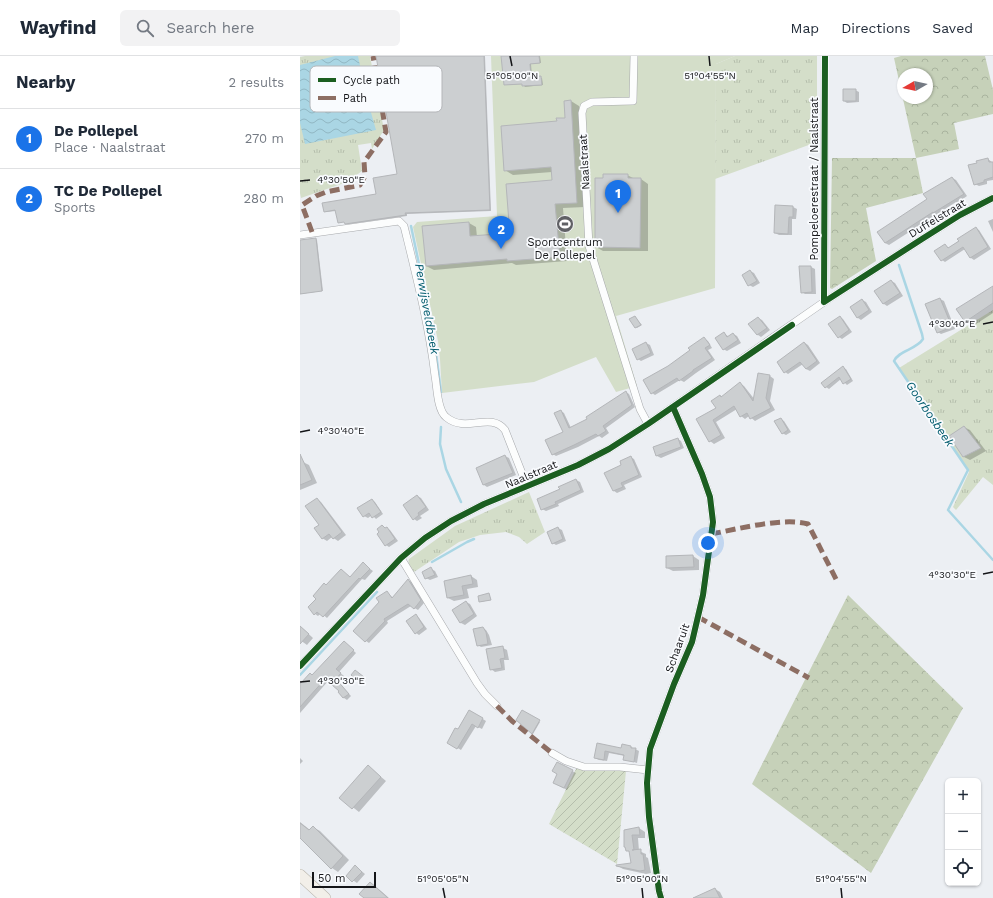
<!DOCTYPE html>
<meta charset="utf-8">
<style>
body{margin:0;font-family:"Work Sans",sans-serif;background:#f2f2f3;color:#1f2937}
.controls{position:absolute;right:12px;bottom:12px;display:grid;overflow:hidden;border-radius:6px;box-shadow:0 1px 3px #0004}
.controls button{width:36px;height:36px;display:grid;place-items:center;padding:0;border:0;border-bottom:1px solid #e0e1e3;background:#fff;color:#1f2937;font:20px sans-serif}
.compass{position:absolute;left:597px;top:12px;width:36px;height:36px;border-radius:50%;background:#fff;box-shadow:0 1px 3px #0004;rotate:261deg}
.scale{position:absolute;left:12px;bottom:10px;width:64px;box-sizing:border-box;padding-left:4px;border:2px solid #141518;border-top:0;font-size:11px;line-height:14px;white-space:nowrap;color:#141518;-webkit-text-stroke:3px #f9fbfe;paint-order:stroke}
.you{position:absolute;left:408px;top:487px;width:14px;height:14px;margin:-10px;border:3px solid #fff;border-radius:50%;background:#1a73e8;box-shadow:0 0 0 6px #1a73e833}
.badge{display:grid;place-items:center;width:26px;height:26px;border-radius:50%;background:#1a73e8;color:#fff;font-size:13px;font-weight:700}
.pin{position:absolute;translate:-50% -33px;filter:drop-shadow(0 1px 2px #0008)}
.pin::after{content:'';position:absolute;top:21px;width:14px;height:12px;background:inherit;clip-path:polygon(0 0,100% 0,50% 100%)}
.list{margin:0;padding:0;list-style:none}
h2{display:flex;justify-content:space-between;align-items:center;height:52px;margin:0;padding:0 16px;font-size:17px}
h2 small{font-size:13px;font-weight:400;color:#747a83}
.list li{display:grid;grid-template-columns:26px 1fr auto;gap:12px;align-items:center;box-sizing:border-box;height:60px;padding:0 16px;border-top:1px solid #e0e1e3}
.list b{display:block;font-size:15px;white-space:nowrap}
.list p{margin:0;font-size:13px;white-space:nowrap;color:#747a83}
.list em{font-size:13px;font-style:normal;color:#747a83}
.icon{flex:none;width:22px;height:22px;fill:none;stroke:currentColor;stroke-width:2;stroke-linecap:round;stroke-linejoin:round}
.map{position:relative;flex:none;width:693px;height:842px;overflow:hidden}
header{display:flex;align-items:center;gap:24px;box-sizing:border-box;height:56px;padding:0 20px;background:#fff;border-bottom:1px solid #e0e1e3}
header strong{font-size:19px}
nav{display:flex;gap:22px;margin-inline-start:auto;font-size:14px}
.search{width:280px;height:36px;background:#f2f2f3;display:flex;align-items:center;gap:10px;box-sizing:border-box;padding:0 14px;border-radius:6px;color:#747a83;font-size:15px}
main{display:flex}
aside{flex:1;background:#fff}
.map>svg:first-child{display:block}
.grass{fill:url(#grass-tufts)}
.forest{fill:url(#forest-crowns);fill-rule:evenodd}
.garden{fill:url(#garden-furrows)}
.pitch{fill:#d4dec9}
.water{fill:url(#water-waves)}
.shadow{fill:#0003}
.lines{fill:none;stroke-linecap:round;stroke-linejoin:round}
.stream{stroke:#aad6e4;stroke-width:2.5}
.building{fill:#cccfd1;stroke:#b4b6b9}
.street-casing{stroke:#a7a9ac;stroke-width:8}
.primary-casing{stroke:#b7b3a9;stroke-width:12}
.street{stroke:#fcfdfd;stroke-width:7}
.primary{stroke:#f2efe9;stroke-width:11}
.quiet{stroke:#8d6e63;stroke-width:5;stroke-dasharray:10 5;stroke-linecap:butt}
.cycleway-casing{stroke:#f9fbfe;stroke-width:8}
.cycleway{stroke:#1b5e20;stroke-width:6}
.ticks{fill:none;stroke:#141518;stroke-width:1.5}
.labels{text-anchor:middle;stroke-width:3.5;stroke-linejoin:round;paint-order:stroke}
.street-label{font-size:11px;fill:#141518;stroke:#f9fbfe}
.poi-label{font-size:11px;fill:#141518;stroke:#f9fbfe}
.water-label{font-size:12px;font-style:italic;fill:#005b6d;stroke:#f9fbfe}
.key{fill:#f9fbfe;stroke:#b4b6b9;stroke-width:1}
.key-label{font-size:11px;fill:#141518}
.ticks-label{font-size:10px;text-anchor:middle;fill:#141518;stroke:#f9fbfe;stroke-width:3.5;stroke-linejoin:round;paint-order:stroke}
</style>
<header>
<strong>Wayfind</strong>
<div class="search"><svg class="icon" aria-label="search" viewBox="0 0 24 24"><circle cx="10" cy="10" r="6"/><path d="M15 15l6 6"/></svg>Search here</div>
<nav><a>Map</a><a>Directions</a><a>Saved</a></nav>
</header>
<main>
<aside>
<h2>Nearby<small>2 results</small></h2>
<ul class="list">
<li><span class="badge">1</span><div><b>De Pollepel</b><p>Place · Naalstraat</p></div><em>270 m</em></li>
<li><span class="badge">2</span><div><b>TC De Pollepel</b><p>Sports</p></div><em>280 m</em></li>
</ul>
</aside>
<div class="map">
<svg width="693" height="842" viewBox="0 0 693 842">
<defs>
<pattern id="grass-tufts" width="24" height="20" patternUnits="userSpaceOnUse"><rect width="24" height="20" fill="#d4dec9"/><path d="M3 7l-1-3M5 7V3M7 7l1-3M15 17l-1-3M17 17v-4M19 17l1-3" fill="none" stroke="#b5beac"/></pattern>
<pattern id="forest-crowns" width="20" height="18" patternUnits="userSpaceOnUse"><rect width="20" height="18" fill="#c6d1b9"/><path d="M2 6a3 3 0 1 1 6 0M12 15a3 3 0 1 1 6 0" fill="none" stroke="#a9b39e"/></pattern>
<pattern id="garden-furrows" width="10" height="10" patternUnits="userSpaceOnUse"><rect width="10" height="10" fill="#d4dec9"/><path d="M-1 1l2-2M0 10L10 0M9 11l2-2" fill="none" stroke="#b5beac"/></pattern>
<pattern id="water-waves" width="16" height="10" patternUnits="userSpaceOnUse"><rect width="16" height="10" fill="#aad6e4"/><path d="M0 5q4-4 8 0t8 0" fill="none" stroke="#91b7c3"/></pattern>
</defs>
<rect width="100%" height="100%" fill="#eceff3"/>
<path class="grass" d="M5,0H70L84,74L72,93L71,87L58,89L62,115L47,126L1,142L0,137V1Z
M435,0H517V86L415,123L416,8Z
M693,254V429L683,421L656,454L653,451L669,416L599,312Z
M229,436L245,476L227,488L219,481L206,476L180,479L159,486L114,516C111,512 107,509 109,503L155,470Z"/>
<path class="forest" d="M601,0H685L693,34V58L654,67L659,93L616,102L623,137L566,152L576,205L532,233L530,232L532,102H616L594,2ZM603,18H627V42H603Z
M548,539L663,652L571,817L452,728Z"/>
<path class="garden" d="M277,711L286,714L326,715L317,808L249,768Z"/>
<path class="pitch" d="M191,0H435L416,8L415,232L316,260L337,330L316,336L296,301L234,326L142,337L140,303L138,285L113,171L117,166L197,160Z"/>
<path class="water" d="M35,0H58L66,39L76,74L5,88L0,67V9Z"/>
<path class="shadow" d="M77,0H185L191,155L107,158V160L48,168L46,166H39L36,155L26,156L25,155L77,138L98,119Z
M202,0H240L241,7L231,8L232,22H242L243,29L225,31L223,28L205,29Z
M555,34L559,36V46L547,47L544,45Z
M271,45L279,50L285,151L263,152L267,205L216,209L212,207L134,214L126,210L169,167L176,171L177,181L199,179L253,125L252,116L213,119L205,114L258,66L266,63Z
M688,103L693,107V124L687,125V128L679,130L675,128Z
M327,119L335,123H341L348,128V195H303L296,191L304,123Z
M652,122L656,124L667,140L657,147L656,146L589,189L585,187L628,144Z
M476,150L493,151L497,153L496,163H492V179H479L475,177Z
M693,163V176L688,165Z
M676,172L679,174L691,193L674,204L671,202L665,193L645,206L642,204L645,189L649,192Z
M16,183L17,184L23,235L0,238V185Z
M511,211L515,213L516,238H505L502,236Z
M450,215L454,217L460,227L453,231L449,229Z
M591,225L595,227L603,240L587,250L584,248L576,236Z
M693,231V257L673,270L665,265Z
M640,243L644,245L655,273L641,278L638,276Z
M562,244L566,246L572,256L561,264L558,262L551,251Z
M335,261L342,269L337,272L335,271Z
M540,261L543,263L552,276L542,283L539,281Z
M458,262L462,264L470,274L461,281L458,279L450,268Z
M424,277L429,281L433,278L437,280L441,287L427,295L423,293Z
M404,283L408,285L412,292L408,294L415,304L396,317L384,326L380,324L355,339L352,337L368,311L391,295Z
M346,287L350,289L354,299L341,305L338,303Z
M505,287L508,289L520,307L510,315L506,313L503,308L488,318L485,316Z
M543,312L546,313L553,325L547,329L541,323L529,333L526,331Z
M459,318L470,320L474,323L470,345L475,354L455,365L449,360L445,363L441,360L437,353L416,366L425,382L414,388L410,385L398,364L417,352L420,340L422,341L441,328L444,330L455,344Z
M326,336L329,338L335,351L306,372L309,377L302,382L299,380L278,391L256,400L253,398L264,376L261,355L264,357L271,372L289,363Z
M481,363L484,365L491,376L486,379L482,377Z
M664,371L670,374L686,395L670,404L664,401L650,380Z
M378,383L381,385L384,392L361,402L357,400L354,392Z
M205,400L209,402L216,419L187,431L184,429L177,412Z
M330,401L334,403L342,421L324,429L326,433L317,437L314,435L323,410Z
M3,406L9,409L17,427L0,434V408Z
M276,424L280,426L284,436L258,448L259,450L246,455L242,453L261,434Z
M117,440L121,442L129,454L120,460L122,462L117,465L114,463Z
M17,443L21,446L46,479L38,485L32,481L27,485L22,482Z
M72,444L75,446L83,458L76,463L72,459L68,462L64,460Z
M82,470L90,474L98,485L89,491L86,489Z
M258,472L262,474L266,485L256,489L253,487Z
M393,500L399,504V514L373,515L367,512Z
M63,508L73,515L65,524L62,523L27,562L21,557L18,560L15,558L17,542L50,522Z
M131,513L135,515L138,521L130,524L126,522Z
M171,520L177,524L178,531L167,533L169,542L154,545L148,542Z
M108,524L112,526L124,547L118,554L111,550L87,565L88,567L69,587L66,585L54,575L81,546L87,536L93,542Z
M189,538L191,544L180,546Z
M166,546L170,548L177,560L165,569L161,567L153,555Z
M116,560L119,562L127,573L119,579L116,577Z
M0,570L13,582L7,589L0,584Z
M183,572L186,574L189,579L192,589L181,591L178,589Z
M47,589L56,597L39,616L44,620L38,626L51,640L47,644L44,642L39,637L41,635L29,624L0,657V629L10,618L13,619Z
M203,592L207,594L209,604H204L205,614L195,616L191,613L188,594Z
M57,616L65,623L61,626L52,619Z
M170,655L186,665L182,673L176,670L161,694L149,687L158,675Z
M222,656L240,666L233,678L232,677Z
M298,688L322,693L331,691L339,695L337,707L324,703L325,700L309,697L307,705L299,704L295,702Z
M0,702L3,705L0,708Z
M257,707L276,717L267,734L254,727L258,717Z
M68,710L86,725L59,756L41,742Z
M0,766L10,774L13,771L20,775L49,804L38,816L32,812L0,782Z
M339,772L345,776V782H338L339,795L346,798V801L348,802L351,817L346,818L323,813L318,810L332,808L331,797L327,794L325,774Z
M59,813L65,818L57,827L47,820Z
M71,827L74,829L89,842H65Z
M415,833L420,836L423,842H395Z"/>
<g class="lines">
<path class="stream" d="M111,170L133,275L141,336
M599,209L622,278L623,283C616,294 599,294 594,305L668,414L648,454L693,504
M141,371L140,388L146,413L161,446
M132,506L167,486L174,483
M0,619L77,536"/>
</g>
<path class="building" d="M76,0H184L190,154L105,157L106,159L45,168L44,166L38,167L35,154L24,156L22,147L76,138L73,122L97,118Z
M201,0H239L240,7L230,8L231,21L241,20L242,29L222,30V28L204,29Z
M543,33H556V45H543Z
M271,44L277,147L255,148L260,201L207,205V203L126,210L122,170L169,166L170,180L198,178V168L209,167L206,128L252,124L251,111L204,115L201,70L257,65L256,62H265L264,45Z
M688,102L689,106H693V121L684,124V126L674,129L668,109L677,107L676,105Z
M303,118H328V122H341L340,192L295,191V122H303Z
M652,121L664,138L633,157V156L585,187L577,176L627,143L623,138Z
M475,149L493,150V161H489L488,178L474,177Z
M676,171L688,191L670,202L663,191L641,205L634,195L645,188L648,192L659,185L657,183Z
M16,182L22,235L0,238V184Z
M499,210H511L512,236L501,237Z
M450,214L457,225L448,230L442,219Z
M591,224L600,237L583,248L574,235Z
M693,230V247L665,266L656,253Z
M640,242L652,271L637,277L625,248Z
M562,243L569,254L557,262L550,251Z
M335,260L341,269L335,272L329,263Z
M540,260L549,274L538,282L528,268Z
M458,261L467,272L457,279L448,268Z
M424,276L427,281L433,277L438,284L423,294L415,282Z
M404,281L410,289L405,292L412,302L393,314V315L379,325L377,322L351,338L343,324L368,310L390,294L388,292Z
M346,286L351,297L337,304L332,293Z
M504,286L517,305L506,313L500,306L484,317L477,306Z
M543,310L551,323L543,328L539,321L525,332L521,327Z
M458,317L470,319L466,342L471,352L450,363L447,357L440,361L434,350L413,364L421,379L409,386L396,363L416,352L411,345L420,339L421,341L440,326L453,345Z
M326,335L332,349L303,370L306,375L298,380L296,378L274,389L252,399L245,384L263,376L254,357L261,354L269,372L287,363L286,361Z
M481,362L488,374L482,378L474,365Z
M664,370L681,392L663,401L649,380Z
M378,382L381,391L356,400L353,391Z
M0,398L12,424L0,429Z
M205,399L213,417L183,429L176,412Z
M331,400L339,419L321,427L323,431L313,435L304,417L321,409L320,405Z
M276,423L281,434L255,446L256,448L241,454L237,443L260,433L258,431Z
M117,439L126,451L118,457L119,459L113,464L103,449Z
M17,442L42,476L33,483L29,478L22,483L14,472L19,469L5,450Z
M72,443L81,456L72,462L69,457L63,461L57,452Z
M82,469L85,472L87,471L95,483L85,490L77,478L79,476L77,473Z
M258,471L263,483L252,488L247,476Z
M393,499L394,511L366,512V500Z
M63,506L70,513L60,523L59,522L23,561L17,556L14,559L8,551L16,543L13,540L24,527L26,529L41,513L50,521Z
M131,511L135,519L125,523L122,516Z
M171,519L173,528L162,530L164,539L147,542L144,525Z
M108,523L121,544L114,553L108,548L84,563L85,565L65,586L53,575L79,546L76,542L87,535L92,542Z
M189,537L191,544L179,546L178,540Z
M166,545L174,558L160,567L152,554Z
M116,558L124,571L115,578L106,565Z
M0,570L9,578L0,588Z
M183,571L186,576L188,588L177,590L173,573Z
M44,585L54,594L36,613L41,617L36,623L49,638L43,642L38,636L39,635L25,623L0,651V628L10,617L12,619Z
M203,590L205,602L200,603L202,612L190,614L186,593Z
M55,614L64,621L59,626L51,619Z
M169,654L183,662L178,672L172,668L157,693L147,687L155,672L158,673Z
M222,654L240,664L232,678L216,664Z
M297,687L321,692L322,688L331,690V692H336L334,706L323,704L324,699L305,695L304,704L294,702Z
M257,706L273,714L264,732L253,727L257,718L252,715Z
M68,709L81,721L52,753L39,742Z
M0,767L9,774L13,770L43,800L31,813L0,782Z
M339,771L340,779H332L334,794H332L341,793V798H343L345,814L340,815L316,810V809L331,807L329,795H326L325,791H324V774Z
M55,809L62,816L52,826L46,820Z
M70,826L88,842H64L59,838Z
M415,832L420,842H393Z"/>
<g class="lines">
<g class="street-casing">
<path id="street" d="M334,0L333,45L292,46L284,50L282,57L289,190L340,353L348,368
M0,179L99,165L104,170C116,219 129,269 135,320C137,330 137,354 146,361C166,378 190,355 205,374L227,430
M524,246L525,0
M101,502L177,627L185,638L197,650
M0,610L101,502L125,482L151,465L184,448L278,409L309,393L348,368L524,246L622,183L660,159L693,142
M252,697L266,705L284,711H320L348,714
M361,842L359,835L349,761L347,727L350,693L374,628L392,586L403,539L413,466L410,441L402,418L373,351"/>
</g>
<g class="primary-casing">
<path id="primary" d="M0,819L25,842"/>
</g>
<use href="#street" class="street"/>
<use href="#primary" class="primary"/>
<path class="quiet" d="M12,176L2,149L16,140L26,136L60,129L65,120L64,106L86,76L73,0
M411,478C438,473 483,461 508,468L538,527
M398,561L509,622
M197,650L212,665L252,697"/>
<g class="cycleway-casing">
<path id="cycleway" d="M524,246L525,0
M524,246L622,183L660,159L693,142
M0,610L101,502L125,482L151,465L184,448L278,409L309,393L348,368L492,269
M361,842L359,835L349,761L347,727L350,693L374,628L392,586L403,539L413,466L410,441L402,418L373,351"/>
</g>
<use href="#cycleway" class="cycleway"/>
</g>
<path class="ticks" d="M210,0L212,10M409,0L410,10M0,125L10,124M683,268L693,266M0,376L10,374M683,518L693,516M0,626L10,625M143,832L145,842M342,832L343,842M541,832L542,842"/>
<defs>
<g id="stadium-disc" transform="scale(0.9)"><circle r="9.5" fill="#606165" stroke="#f9fbfe"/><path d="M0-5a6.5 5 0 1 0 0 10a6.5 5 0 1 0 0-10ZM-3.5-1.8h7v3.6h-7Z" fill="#fff"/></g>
</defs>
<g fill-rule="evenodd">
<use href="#stadium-disc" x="265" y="168"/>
</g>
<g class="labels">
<g class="street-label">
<text transform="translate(284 106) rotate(-93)" y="4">Naalstraat</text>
<text transform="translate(514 123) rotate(-90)" y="4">Pompeloerestraat / Naalstraat</text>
<text transform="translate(637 162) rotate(-31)" y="4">Duffelstraat</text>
<text transform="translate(231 418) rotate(-23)" y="4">Naalstraat</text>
<text transform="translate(377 592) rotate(-70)" y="4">Schaaruit</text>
</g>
<g class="poi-label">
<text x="265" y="190">Sportcentrum<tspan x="265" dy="13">De Pollepel</tspan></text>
</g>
<g class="water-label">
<text transform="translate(127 253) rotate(80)" y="4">Perwijsveldbeek</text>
<text transform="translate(630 358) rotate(56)" y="4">Goorbosbeek</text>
</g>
</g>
<rect x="10" y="10" width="132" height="46" rx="6" class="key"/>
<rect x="18" y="22" width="18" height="4" fill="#1b5e20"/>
<rect x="18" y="40" width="18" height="4" fill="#8d6e63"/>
<g class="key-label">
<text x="43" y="28">Cycle path</text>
<text x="43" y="46">Path</text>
</g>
<g class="ticks-label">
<text x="212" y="23">51°05'00"N</text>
<text x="410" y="23">51°04'55"N</text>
<text x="41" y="127">4°30'50"E</text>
<text x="652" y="271">4°30'40"E</text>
<text x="41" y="378">4°30'40"E</text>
<text x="652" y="522">4°30'30"E</text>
<text x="41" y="628">4°30'30"E</text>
<text x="143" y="826">51°05'05"N</text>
<text x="342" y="826">51°05'00"N</text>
<text x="541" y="826">51°04'55"N</text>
</g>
</svg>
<div class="controls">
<button>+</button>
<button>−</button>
<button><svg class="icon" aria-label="locate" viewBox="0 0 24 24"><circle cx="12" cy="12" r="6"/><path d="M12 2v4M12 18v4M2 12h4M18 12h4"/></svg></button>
</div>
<svg class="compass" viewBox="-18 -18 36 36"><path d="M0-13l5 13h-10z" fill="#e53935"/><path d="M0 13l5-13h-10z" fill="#747a83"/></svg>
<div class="scale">50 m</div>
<div class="you"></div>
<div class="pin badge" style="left:318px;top:157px">1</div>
<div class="pin badge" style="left:201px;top:193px">2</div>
</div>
</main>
